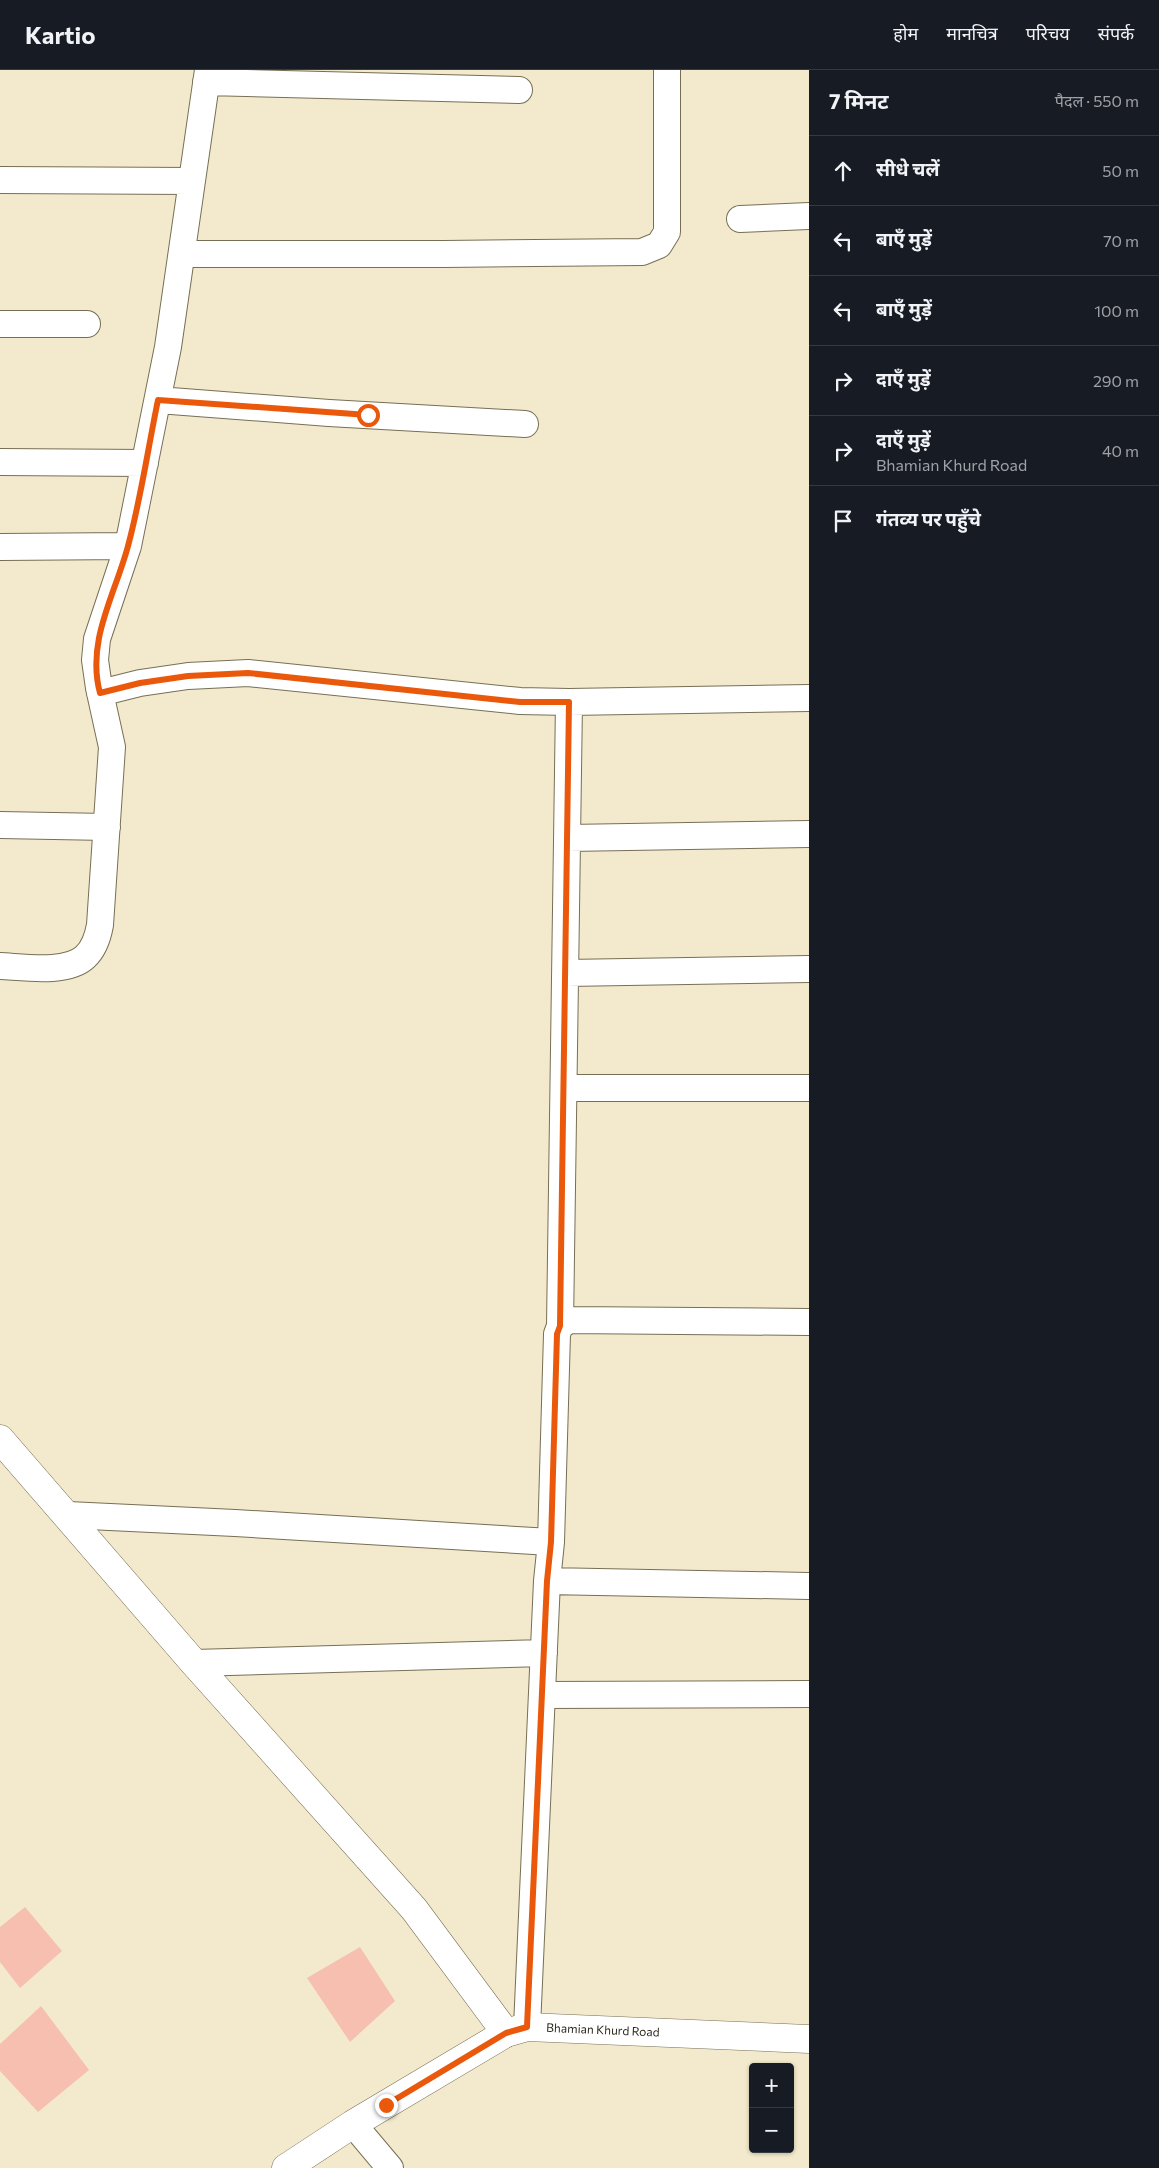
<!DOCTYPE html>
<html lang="hi">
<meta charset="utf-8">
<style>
body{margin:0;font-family:Commissioner,"Noto Sans Devanagari",sans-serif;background:#242831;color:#f1f3f6}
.controls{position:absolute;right:15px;bottom:15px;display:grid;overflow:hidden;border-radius:5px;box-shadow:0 1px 4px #0004}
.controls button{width:45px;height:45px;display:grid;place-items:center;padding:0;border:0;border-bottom:1px solid #363941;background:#171b24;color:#f1f3f6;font:25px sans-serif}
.stop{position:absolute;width:15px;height:15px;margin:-11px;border:4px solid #ea580c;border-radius:50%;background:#fff}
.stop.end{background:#ea580c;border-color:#fff;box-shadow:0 1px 5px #0008}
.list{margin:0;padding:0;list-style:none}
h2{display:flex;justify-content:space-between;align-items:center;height:65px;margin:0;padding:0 20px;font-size:21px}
h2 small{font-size:16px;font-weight:400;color:#9ea1a6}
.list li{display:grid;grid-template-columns:32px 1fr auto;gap:15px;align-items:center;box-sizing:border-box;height:70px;padding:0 20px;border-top:1px solid #363941}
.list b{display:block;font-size:19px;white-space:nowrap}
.list p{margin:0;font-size:16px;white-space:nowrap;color:#9ea1a6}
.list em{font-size:16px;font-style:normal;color:#9ea1a6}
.icon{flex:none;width:28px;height:28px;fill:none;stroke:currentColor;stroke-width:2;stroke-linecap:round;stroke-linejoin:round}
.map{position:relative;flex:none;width:809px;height:2098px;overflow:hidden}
header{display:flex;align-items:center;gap:30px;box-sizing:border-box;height:70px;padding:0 25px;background:#171b24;border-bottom:1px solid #363941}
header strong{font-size:24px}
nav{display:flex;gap:28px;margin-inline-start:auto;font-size:18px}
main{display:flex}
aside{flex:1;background:#171b24}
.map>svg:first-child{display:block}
.building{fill:#f6bfaf}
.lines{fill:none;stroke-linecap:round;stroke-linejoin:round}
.street-casing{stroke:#776f55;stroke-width:28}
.secondary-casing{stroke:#776f55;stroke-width:29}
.street{stroke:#fff;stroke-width:26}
.secondary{stroke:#fff;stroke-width:28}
.route{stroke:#ea580c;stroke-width:6}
.labels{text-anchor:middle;stroke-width:4;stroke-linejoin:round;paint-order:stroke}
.street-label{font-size:12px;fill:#2c291e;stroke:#fff}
</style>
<header>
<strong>Kartio</strong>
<nav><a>होम</a><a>मानचित्र</a><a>परिचय</a><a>संपर्क</a></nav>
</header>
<main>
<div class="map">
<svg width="809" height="2098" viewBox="0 0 809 2098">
<rect width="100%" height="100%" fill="#f3eacd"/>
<path class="building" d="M25,1837L62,1881L20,1918L0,1892V1857Z
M360,1877L395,1931L350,1972L307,1908Z
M41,1936L89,2000L38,2042L0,2001V1974Z"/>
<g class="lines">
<g class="street-casing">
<path id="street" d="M206,12L519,20
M0,110L192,111
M740,149L809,146
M182,184H444L642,182L659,175L667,162V0
M0,254H87
M158,330L329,343L525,354
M0,392L145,393
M0,477L128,476
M100,623L140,613L188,606L248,603L520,631L569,632L809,628
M0,755L107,757
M568,768L809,764
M0,896C23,897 67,904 85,887C94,879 98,866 100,855L112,677L99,618L95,590L97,569L128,476L168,277L208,0
M566,903L809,899
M564,1018H809
M560,1256L569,632
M68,1445L235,1453L551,1472
M547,1511L809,1516
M194,1593L544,1583
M543,1625L809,1624
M527,1957L547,1511L551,1472L557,1264L560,1256L569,1250L809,1252
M353,2054L390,2098"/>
</g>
<g class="secondary-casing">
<g id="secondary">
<path d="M0,1369L194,1593L414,1839L506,1963"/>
<path id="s1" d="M286,2098L353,2054L506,1963L527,1957L809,1969"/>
</g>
</g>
<use href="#street" class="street"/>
<use href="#secondary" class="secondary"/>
</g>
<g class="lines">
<path class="route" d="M368,345L158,330C148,378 141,428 128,476C115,525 86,571 100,623L140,613L188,606L248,603L520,632H569L560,1256L557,1264L551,1472L547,1511L527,1957L506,1963L386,2035"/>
</g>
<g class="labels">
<g class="street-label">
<text dy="4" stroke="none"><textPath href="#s1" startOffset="356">Bhamian Khurd Road</textPath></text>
</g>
</g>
</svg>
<div class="controls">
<button>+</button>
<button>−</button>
</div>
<div class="stop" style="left:368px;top:345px"></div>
<div class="stop end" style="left:386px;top:2035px"></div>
</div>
<aside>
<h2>7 मिनट<small>पैदल · 550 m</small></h2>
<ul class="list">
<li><svg class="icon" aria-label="ahead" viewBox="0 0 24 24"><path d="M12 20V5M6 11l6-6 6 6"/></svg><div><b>सीधे चलें</b></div><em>50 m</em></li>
<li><svg class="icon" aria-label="left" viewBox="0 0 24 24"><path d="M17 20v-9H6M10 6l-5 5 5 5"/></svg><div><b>बाएँ मुड़ें</b></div><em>70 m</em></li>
<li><svg class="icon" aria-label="left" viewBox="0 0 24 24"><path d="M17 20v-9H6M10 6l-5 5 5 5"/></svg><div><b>बाएँ मुड़ें</b></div><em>100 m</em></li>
<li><svg class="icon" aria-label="right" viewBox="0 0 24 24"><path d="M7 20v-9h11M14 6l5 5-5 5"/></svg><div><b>दाएँ मुड़ें</b></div><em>290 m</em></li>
<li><svg class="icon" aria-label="right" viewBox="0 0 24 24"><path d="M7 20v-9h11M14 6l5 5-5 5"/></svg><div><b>दाएँ मुड़ें</b><p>Bhamian Khurd Road</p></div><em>40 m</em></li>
<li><svg class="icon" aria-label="arrive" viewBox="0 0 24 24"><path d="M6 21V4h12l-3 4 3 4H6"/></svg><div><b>गंतव्य पर पहुँचे</b></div></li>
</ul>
</aside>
</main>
